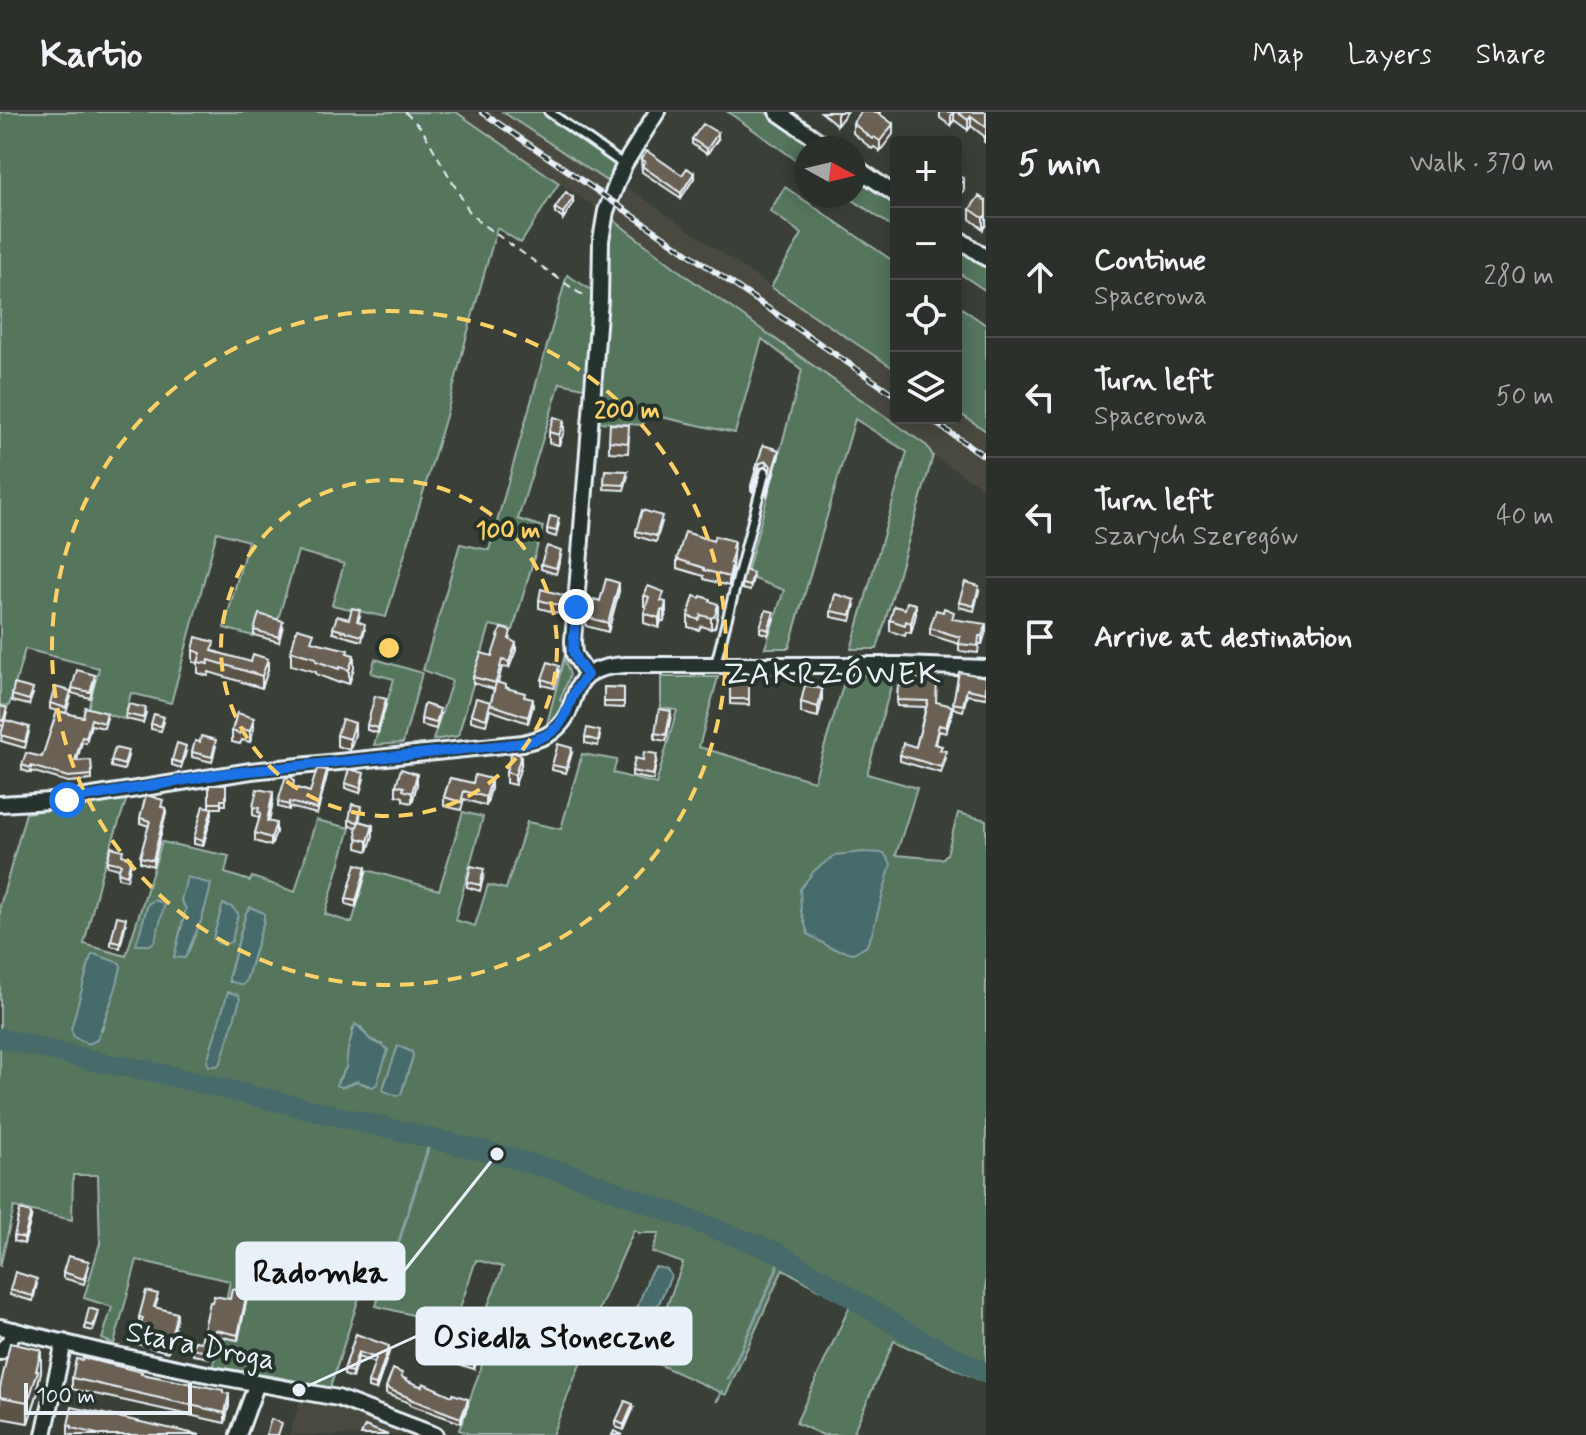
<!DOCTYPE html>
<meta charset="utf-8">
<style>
body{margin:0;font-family:Mynerve,sans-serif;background:#383c36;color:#f1f3f6}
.controls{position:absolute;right:24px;top:24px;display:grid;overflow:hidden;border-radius:8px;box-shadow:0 4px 20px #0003}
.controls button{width:72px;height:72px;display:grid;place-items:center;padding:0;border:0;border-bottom:2px solid #484b47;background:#2c302a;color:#f1f3f6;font:40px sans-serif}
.compass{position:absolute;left:794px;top:24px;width:72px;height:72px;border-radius:50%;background:#2c302a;box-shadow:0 4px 20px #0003;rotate:98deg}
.scale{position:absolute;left:24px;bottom:20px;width:168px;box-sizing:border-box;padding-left:8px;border:4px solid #e8f1f8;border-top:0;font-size:22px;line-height:28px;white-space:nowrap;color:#e8f1f8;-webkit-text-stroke:6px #26332d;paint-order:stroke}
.stop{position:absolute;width:24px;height:24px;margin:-18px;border:6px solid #1a73e8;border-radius:50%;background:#fff}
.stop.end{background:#1a73e8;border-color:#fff;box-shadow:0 2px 8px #0008}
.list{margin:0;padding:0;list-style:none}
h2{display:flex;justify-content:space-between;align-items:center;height:104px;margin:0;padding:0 32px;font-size:34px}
h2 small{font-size:26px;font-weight:400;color:#a6a9a8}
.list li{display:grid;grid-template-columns:52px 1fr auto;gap:24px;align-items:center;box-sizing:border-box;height:120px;padding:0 32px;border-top:2px solid #484b47}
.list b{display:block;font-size:30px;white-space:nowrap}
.list p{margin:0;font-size:26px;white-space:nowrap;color:#a6a9a8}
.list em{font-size:26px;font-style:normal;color:#a6a9a8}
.icon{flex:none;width:44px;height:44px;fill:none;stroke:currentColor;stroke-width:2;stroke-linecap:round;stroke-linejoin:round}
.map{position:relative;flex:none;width:986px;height:1323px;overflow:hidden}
header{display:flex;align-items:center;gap:48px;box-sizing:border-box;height:112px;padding:0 40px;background:#2c302a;border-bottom:2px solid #484b47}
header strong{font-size:38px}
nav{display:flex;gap:44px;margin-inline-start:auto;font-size:28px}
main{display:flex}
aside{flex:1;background:#2c302a}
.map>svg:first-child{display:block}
.built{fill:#484a40}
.green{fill:#54745d;stroke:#9eb2aa;stroke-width:2;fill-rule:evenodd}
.water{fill:#466b6a;stroke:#87a1a3;stroke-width:2}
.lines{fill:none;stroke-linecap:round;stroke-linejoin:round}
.stream{stroke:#87a1a3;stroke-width:3}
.river{stroke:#466b6a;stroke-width:20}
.service-casing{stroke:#e8f1f8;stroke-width:13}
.minor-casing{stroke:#e8f1f8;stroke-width:20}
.path{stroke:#e8f1f8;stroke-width:2;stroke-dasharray:8 6;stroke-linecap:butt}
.service{stroke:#26332d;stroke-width:7}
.minor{stroke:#26332d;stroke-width:14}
.rail-casing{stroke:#e8f1f8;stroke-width:6}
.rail{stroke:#26332d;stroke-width:3;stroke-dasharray:9;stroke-linecap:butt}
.wall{fill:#5b5347;stroke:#e8f1f8;stroke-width:2}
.shaded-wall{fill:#4a433a;stroke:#e8f1f8;stroke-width:2}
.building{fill:#6a6053;stroke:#e8f1f8;stroke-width:2}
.route{stroke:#1a73e8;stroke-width:10}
.ring{fill:none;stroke:#ffd166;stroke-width:4;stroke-dasharray:14 10}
.labels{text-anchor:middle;stroke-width:8;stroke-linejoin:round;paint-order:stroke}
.street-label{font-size:30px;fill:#e8f1f8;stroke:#26332d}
.neighbourhood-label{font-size:32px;letter-spacing:2px;fill:#e8f1f8;stroke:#26332d}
.centre{fill:#ffd166;stroke:#26332d;stroke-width:4}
.ring-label{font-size:24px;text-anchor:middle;font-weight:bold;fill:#ffd166;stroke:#26332d;stroke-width:8;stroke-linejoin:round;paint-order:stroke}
.leader{fill:none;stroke:#e8f1f8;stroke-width:3}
.callout-dot{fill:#e8f1f8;stroke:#26332d;stroke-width:3}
.callout{fill:#e8f1f8;stroke:#e8f1f8;stroke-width:3}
.callout-label{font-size:32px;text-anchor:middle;font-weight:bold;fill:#111}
</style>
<header>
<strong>Kartio</strong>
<nav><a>Map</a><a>Layers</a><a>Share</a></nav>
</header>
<main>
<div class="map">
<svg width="986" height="1323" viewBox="0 0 986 1323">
<rect width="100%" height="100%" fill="#3a4038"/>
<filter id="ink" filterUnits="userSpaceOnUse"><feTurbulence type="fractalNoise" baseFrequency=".0125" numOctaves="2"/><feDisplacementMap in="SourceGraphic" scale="16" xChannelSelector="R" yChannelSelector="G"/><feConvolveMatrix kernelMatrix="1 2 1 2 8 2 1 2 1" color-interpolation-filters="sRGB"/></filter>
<g filter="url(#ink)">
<path class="built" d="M456,0H503L605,68L627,75L771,175L896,258V306H956V299L986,319V377L933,344L927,334L686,164L611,106Z
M301,1287L353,1300L412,1323H289Z"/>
<path class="green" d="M0,0H456L559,71L521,131L497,116L467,223L446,304L386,505L332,493L344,452L298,439L277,511L258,506L253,524L224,516L248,429L217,420L171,591L131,581L124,607L88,597L99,556L25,537L9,594L0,593Z
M503,0H542L613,50L616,57L610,70L605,68Z
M728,0H765L816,36H806V55Z
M854,63L896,92V117L847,84H854Z
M785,75L896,151V258L771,175L802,122L770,99Z
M611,106L686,164L927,334L933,344L877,537H851L907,340L855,307L789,536H765L784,478L746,464L802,258L762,227L735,321L647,302L643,313L599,310L600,269Z
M956,134L986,154V179L956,159Z
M567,163L595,180L590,235L584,276L560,271L518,407L543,415L513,518L490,513L458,624L433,628L452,569L423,558L460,432L489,438Z
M956,192L986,213V319L956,299Z
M564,546L570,563L560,588L564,590L558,603L546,616Z
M375,547L422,561L403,631L374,633L394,567L371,561Z
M894,563L867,662L917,676L896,743L942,747L947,742L958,701L986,708V1271L894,1229L852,1323H823L796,1311L850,1194L783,1157L726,1283L647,1247L683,1151L652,1140L659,1121H639L634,1118L586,1227L581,1250L552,1323H471L459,1318L496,1213L482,1209L503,1155L476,1148L455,1211L429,1207L376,1194L382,1174L364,1170L330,1276L283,1266L213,1254L230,1169L137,1148L114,1232L102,1227L112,1195L84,1186L100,1131L98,1063H73L72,1108L14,1095L0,1155V794L26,701L127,686L101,763L84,832L126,844L162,730L229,744L225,761L250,769L252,765L295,780L316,708L350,716L325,802L352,811L367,758L439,778L463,700L483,705L455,808L475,814L488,773L506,777L527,710L561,717L582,642L617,648L613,661L656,672L677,598L661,596V565H718L699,635L814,669L846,564ZM186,797L204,799L188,841L174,845ZM246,801L264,808L246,869L230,870L229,864ZM91,844L121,855L102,918L82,879ZM361,915L369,927L383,933L368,974L357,969L342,975L338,968L346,956L353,916ZM398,934L412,940L413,944L401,982L383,977Z"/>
<path class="water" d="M863,740L884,741L891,752L872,822L866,835L853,841L831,836L808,822L801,799L800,777L815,758L835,743Z
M187,765L211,772L209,782L201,809L185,846L174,845L186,797L181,788Z
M154,788L163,791L164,795L155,829L150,833H136L148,792Z
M223,792L232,795L238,801L232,829L225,833L218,831L213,826Z
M250,795L264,801V808L246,869L243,873L229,869V865L246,801Z
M94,842L120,851L121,855L116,876L97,928L88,932L74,925L71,917L91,844Z
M228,880L239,883L240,888L221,950L217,954H209L207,949Z
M355,912C363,916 365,924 372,929C378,932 383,932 388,938L377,972L373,975L357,969L342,975L336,973L346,956L348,937Z
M398,934L412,940L413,944L401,982L397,984L384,979L383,977Z
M655,1155L667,1157L671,1164L648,1216L643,1218L633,1212V1207L650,1161Z"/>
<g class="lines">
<path class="stream" d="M386,1171L431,1027
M728,1267L776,1159L779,1141
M717,1289L722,1279"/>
<path class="river" d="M0,926L103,951L145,958L497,1042L576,1064L779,1141L917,1226L986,1261"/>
<g class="service-casing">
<path id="service" d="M549,0L624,53
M715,554L765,360"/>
</g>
<g class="minor-casing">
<path id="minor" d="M777,0L829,36
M854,54L896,83
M956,125L986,146
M587,563L574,542L573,529L600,188L601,128L606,99L624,53L657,0
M0,692L67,688L251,659L523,631C533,628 543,627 552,620C587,595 558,556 626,553H900L986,556
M0,1215L102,1240L211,1263L338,1286L435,1323
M0,1240L9,1230L14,1218
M44,1323L64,1230
M238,1323L257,1271"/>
</g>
<path class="path" d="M405,0L422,17L469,99L479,110L579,181L588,184"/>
<use href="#service" class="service"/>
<use href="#minor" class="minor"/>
<g class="rail-casing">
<path id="rail" d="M482,0L896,284
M928,306L986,345"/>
</g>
<use href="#rail" class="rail"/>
</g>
<path class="wall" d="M821,0H847L837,13Z
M861,0H880L879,2L893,22L880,39L874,35L872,37L853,21V11Z
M940,0H986V31L984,30V24L971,14L968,18L954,8L951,14L940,6Z
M692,27H718L707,42L692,32Z
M641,47L682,63L694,66L681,86L642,60Z
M986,89L983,117L970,107V97Z
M573,91L563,107L555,101V96Z
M564,319L559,333L549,331V320Z
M629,324L628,341L609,340V329Z
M763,333L779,343L767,384L766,383V378L770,358L767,354L760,356L753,380L751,379V374Z
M605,358L628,364L624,378L604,377Z
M662,410L656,430L636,424V419Z
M559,412L556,425L547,422V417Z
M713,429H734L732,460L729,474L704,467V464L677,456V447Z
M561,444L556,462L541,457V452Z
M753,466L750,479L742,477V472Z
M619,479L608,520L586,514V505L593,491Z
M979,479L974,499L959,495V490Z
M644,483L664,490L666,501L664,509H661L659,516L644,511V501L646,494H644Z
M566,484L565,503L539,496V488Z
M710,489L718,502L715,515L711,517L701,514L699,518L688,515V504Z
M855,493L851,509L831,505V499Z
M916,502L911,521L906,520L905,524L890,519V508Z
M360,504L358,510L365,517L362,529L333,521V516Z
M774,506L768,523L760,520V515Z
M954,508L986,519L982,532H979L978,541L959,539V532L930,523V516Z
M283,514L279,530L254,523V518Z
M511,525L510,528L516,538L509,556L502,555L498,571L525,585L533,594L528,611L490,598L486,613L471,609V602L491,590L494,577L473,571V565Z
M314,530L348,541L354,556L349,572L340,569L339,571L316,562V560L291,553V539Z
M193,538L214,539L268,558L262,576L209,560L208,564L198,561V551L193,550Z
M559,559L554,576L542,573V567Z
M959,560L986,565V586L967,583L963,599L953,596Z
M95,568L90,586L72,581V576Z
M730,569L749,570V593L730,592Z
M898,574L936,590L952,601L946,621L939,619L936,632L946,646L941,661L900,649V643L916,635L926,595L897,594Z
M604,575L624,576V596L604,595Z
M33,582L29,593L12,589V583Z
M71,585L66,601L50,597V591Z
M822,588L818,605L801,601V590Z
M386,592L378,621L367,618V613Z
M0,594L7,601L5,608L29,620L25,636L1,629L3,614L0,613Z
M146,601L143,611L126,607V602Z
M237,601L254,616L250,630L242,628L240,632L232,630V619Z
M440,602L436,617L421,613V607Z
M671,604L666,629L655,627V621Z
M83,605L107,606L104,616L91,613L86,631L82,630L77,649L91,648L92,668L68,670L31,659V661L22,658V653L42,645Z
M164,610L161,619L151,617V612Z
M355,622L350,638L337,634V623Z
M600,624L598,634L585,631V625Z
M216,634L212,650L192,645V640Z
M186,640L181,656L172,653V648Z
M572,641L566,661L552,658V653Z
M128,644L124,658L111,655V649Z
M657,647L653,668L632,664V659L643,648Z
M521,653L515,673L506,671V660Z
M327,663L317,702L289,695V698L278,695V690L294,675L310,680Z
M450,666L491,676L486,694L464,687L461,698L444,694V685Z
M364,667L360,681L345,676V671Z
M417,672L412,691L403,689V685L396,683V673Z
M209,673H226V693H221V696H211L212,702L203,734L194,732V726L209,696Z
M273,689L269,710L276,720L271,734L255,729V721L259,709L258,705L253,703V695Z
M163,695L166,701L153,754L140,750V745L149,714L140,711V706Z
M361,699L359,711L373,723L368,739L357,736L358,715L349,714V708Z
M123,744L131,751L127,768L118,766L119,757L107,754V749Z
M366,760L356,795L346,792V787Z
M484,763L480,779L467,775V770Z
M126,811L120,836L111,834V829Z
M31,1107L24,1132L14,1129V1124Z
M89,1154L84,1172L63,1166V1160Z
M37,1172L33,1189L10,1183V1178Z
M247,1186L238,1228L216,1224L211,1246L193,1243V1237L201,1230L212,1190Z
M158,1187L155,1195L177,1206L168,1240L137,1232V1226L141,1211L139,1210V1205Z
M98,1204L93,1219L85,1217V1212Z
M356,1222L389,1240L376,1278L368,1276V1271L375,1251L358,1245L352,1266L344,1263V1258Z
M480,1223V1241L474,1257L458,1252V1241Z
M41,1259L38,1272V1280L28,1311L0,1306V1276Z
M142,1262L223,1281L229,1293L225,1311L72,1277V1266Z
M402,1265L405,1268L468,1293L461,1311L410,1293V1291L386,1282V1276Z
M633,1297L624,1318L616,1315V1309Z
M68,1313L200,1323H68Z"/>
<path class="shaded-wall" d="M839,0H847L837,13V3Z
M953,0H954V8L951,14V4Z
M971,4V14L968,18V8Z
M893,12V22L880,39V29Z
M718,21V27L707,42V37Z
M694,61V66L681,86V81Z
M964,67V78L956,89V78Z
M573,86V91L563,107V101Z
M986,103V113L983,117V106Z
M564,308V319L559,333V323Z
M779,338V343L767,384V378Z
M767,349V354L760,356L753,380V374L760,351Z
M732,452V460L729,474V465Z
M619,471V479L608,520V511Z
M666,490V501L664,509V499Z
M718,492V502L715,515L711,517V506Z
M916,492V502L911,521V511Z
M661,498V509L659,516V506Z
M986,512V519L982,532V524Z
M516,531V538L509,556V550Z
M354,543V556L349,572V558Z
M268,547V558L262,576V564Z
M822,577V588L818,605V595Z
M386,587V592L378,621V616Z
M533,587V594L528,611V605Z
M952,594V601L946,621V615Z
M254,606V616L250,630V619Z
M355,611V622L350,638V627Z
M521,643V653L515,673V663Z
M327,658V663L317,702V697Z
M417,662V672L412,691V681Z
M491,667V676L486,694V685Z
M273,680V689L267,717V709Z
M166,696V701L153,754V748Z
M212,696V702L203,734V729Z
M276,711V720L271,734V726Z
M373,713V723L368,739V729Z
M366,755V760L356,795V789Z
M31,1101V1107L24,1132V1126Z
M247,1180V1186L238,1228V1223Z
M177,1201V1206L168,1240V1235Z
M480,1223V1241L474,1257V1247Z
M389,1234V1240L376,1278V1273Z
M41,1238V1259L38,1272V1280L28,1311V1290Z
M358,1240V1245L352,1266V1260Z
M229,1282V1293L225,1311V1301Z
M468,1287V1293L461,1311V1306Z
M633,1292V1297L624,1318V1313Z"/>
<path class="building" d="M861,0H877L893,12L880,29L874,25L872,27L853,11Z
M957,0H986V15L971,4L968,8Z
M703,12L718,21L707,37L692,27Z
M647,39L682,63L687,56L694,61L681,81L642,54L645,50L641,47Z
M956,62L964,67L956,78Z
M566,80L573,86L563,101L555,96Z
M979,84L986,89V103L983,106L970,97Z
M554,305L564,308L559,323L549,320Z
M610,312L629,313L628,331L609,329Z
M763,333L779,338L767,378H766L771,354L767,349L760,351L753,374H751Z
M605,358L628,359L624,373L604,372Z
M642,398L662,404L656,424L636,419Z
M550,404L559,406L556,419L547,417Z
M685,420L713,429L715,424L734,429L732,436L734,437L730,451L732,452L729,465L704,458V456L677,447Z
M547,434L561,439L556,456L541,452Z
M745,458L753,461L750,474L742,472Z
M606,467L619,471L608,511L586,505L591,491H593L594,487L600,489Z
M965,470L979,474L974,494L959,490Z
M648,474L664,480L661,489L666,490L664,499L661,498L659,506L644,501L649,485L644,483Z
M541,477L566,484L565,495L539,488Z
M835,482L855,488L851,503L831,499Z
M694,484L700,486L701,484L710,487V489L718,492L715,504L711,506L701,503L699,508L688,504Z
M907,490L916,492L911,511L906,509L905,513L890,508L894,494L905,497Z
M352,496L360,498L357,509L365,512L362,524L333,516L337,504L349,507Z
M944,496L954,500L952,507L986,512L982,524H979L978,534L959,532L960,525L930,516L936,498L943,500Z
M766,498L774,500L768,518L760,515Z
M259,502L283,509L279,525L254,518Z
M297,516L314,521L311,529L348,538L347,541L354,543L349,558L340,555L339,557L316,549V546L291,539Z
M501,516L511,519L509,527L516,531L509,550L502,548L496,570L506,573V576L525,581L524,585L533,587L528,605L490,592L486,607L471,602L476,586L491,590L496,571L473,565L481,541L492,544Z
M196,525L214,530L212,539L251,550L253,542L268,547L262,564L209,548L208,552L198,550L201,541L193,538Z
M548,550L559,554L554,571L542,567Z
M77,558L95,563L90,580L72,576Z
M959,560L986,565V581L967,577L963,593L953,591Z
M902,566L937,568L936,590L952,594L946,615L939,613L934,632L942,634L940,638L946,639L941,655L900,643L903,631L916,635L928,589L897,588L898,574H901Z
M730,569L749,570V587H730Z
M14,572L33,577L29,588L12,583Z
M805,573L822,577L818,595L801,590Z
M55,575L71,579L66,596L50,591Z
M604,575L624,576V590H604Z
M375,584L386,587L378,616L367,613Z
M129,592L146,596L143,606L126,602Z
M424,592L440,597L436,611L421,607Z
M0,594L7,596L3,609L0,608Z
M85,595L107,601L104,611L91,607L86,626L82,625L75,649L91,648L92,663L68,665L31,654V656L22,653L26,641L42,645L57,599L83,605Z
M659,597L671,599L666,623L655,621Z
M237,601L254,606L250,619L242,617L240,622L232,619Z
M154,602L164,605L161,614L151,612Z
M342,607L355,611L350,627L337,623Z
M5,608L29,615L25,630L1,623Z
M587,616L600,619L598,629L585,625Z
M201,624L216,628L212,645L192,640L195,629L200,630Z
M177,631L186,634L181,651L172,648Z
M558,632L572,636L566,656L552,653Z
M115,636L128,639L124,653L111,649Z
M512,640L521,643L515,663L506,660Z
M644,640L657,642L653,663L632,659L635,646L643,648Z
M317,657L327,658L317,697L289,690V693L278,690L285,667L288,665H292L294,669L293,675L310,680Z
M349,657L364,661L360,676L345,671Z
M401,657L417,662L412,681L403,678L404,675L396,673Z
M475,663L491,667L486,685L464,679L461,690L444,685L450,666L473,671Z
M209,673H226V688H221V691H209Z
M257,677L273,680L267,709L276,711L271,726L255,721L261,701L258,700L259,696L253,695Z
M146,683L163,688L161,695L166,696L153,748L140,745L150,709L140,706Z
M352,692L361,694L358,710L349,708Z
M203,694L212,696L203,729L194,726Z
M359,709L373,713L368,729L357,726L356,718Z
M111,735L123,738L122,743L131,746L127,763L118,760L121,752L107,749Z
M356,752L366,755L356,789L346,787Z
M471,754L484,757L480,773L467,770Z
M117,804L126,806L120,831L111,829Z
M20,1098L31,1101L24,1126L14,1124Z
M68,1144L89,1149L84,1167L63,1160Z
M15,1160L37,1167L33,1184L10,1178Z
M232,1177L247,1180L238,1223L216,1218L211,1241L193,1237L195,1229L201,1230L210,1190H212L214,1184L230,1187Z
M146,1179L158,1182L154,1195L177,1201L168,1235L137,1226L143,1206L139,1205Z
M89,1196L98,1199L93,1214L85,1212Z
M356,1222L389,1234L376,1273L368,1271L376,1246L358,1240L352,1260L344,1258Z
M10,1231L41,1238L36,1259H38L28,1290L0,1285V1276Z
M83,1246L142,1260L141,1262L223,1278V1281L229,1282L225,1301L72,1266L76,1247L82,1248Z
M393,1257L402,1261L401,1265L406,1267L405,1268L422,1275L423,1271L452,1284L453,1282L468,1287L461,1306L410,1287V1286L386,1276Z
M625,1289L633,1292L624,1313L616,1309Z
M72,1295L200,1323H101L72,1316V1314L68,1313Z
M271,1307L282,1311L278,1323H266Z
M365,1314L388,1323H361Z
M614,1319L623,1323H612Z"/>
</g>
<g class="lines" filter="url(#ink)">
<path class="route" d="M67,688L221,662L523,631C577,619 558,595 587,563L577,549L573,539L576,495"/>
</g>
<g class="ring">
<circle cx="389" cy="536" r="168"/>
<circle cx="389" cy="536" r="337"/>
</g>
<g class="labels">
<g class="street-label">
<text transform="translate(201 1233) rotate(11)" y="10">Stara Droga</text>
</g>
<g class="neighbourhood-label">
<text x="833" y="572">ZAKRZÓWEK</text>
</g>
</g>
<circle cx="389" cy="536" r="12" class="centre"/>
<g class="ring-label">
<text x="627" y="306">200 m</text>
<text x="508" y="426">100 m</text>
</g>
<path class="leader" d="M497 1042L404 1159M299 1278L417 1224"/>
<g class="callout-dot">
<circle cx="497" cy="1042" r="8"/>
<circle cx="299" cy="1278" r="8"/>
</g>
<g class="callout">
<rect x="237" y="1131" width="167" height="56" rx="8"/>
<rect x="417" y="1196" width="274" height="56" rx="8"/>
</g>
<g class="callout-label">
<text x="320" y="1170">Radomka</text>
<text x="554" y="1235">Osiedla Słoneczne</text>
</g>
</svg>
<div class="controls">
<button>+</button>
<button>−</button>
<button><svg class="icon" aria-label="locate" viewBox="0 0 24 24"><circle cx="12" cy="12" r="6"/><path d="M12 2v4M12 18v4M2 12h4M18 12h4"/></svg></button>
<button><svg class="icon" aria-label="layers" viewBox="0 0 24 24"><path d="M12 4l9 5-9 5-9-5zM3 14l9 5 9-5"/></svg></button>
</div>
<svg class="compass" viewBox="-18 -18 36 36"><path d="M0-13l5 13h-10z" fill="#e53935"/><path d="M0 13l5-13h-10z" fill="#a6a9a8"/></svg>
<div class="scale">100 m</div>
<div class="stop" style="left:67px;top:688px"></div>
<div class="stop end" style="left:576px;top:495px"></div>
</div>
<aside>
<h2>5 min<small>Walk · 370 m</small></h2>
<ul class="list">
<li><svg class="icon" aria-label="ahead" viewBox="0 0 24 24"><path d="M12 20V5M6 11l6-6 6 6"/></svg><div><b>Continue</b><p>Spacerowa</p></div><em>280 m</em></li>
<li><svg class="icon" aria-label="left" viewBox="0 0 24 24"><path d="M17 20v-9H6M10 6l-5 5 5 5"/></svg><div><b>Turn left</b><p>Spacerowa</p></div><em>50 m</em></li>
<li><svg class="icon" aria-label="left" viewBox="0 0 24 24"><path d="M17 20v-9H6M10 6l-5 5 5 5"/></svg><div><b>Turn left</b><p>Szarych Szeregów</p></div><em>40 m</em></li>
<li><svg class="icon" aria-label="arrive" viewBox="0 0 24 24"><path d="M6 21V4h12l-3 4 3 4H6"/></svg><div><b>Arrive at destination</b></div></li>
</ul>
</aside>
</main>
